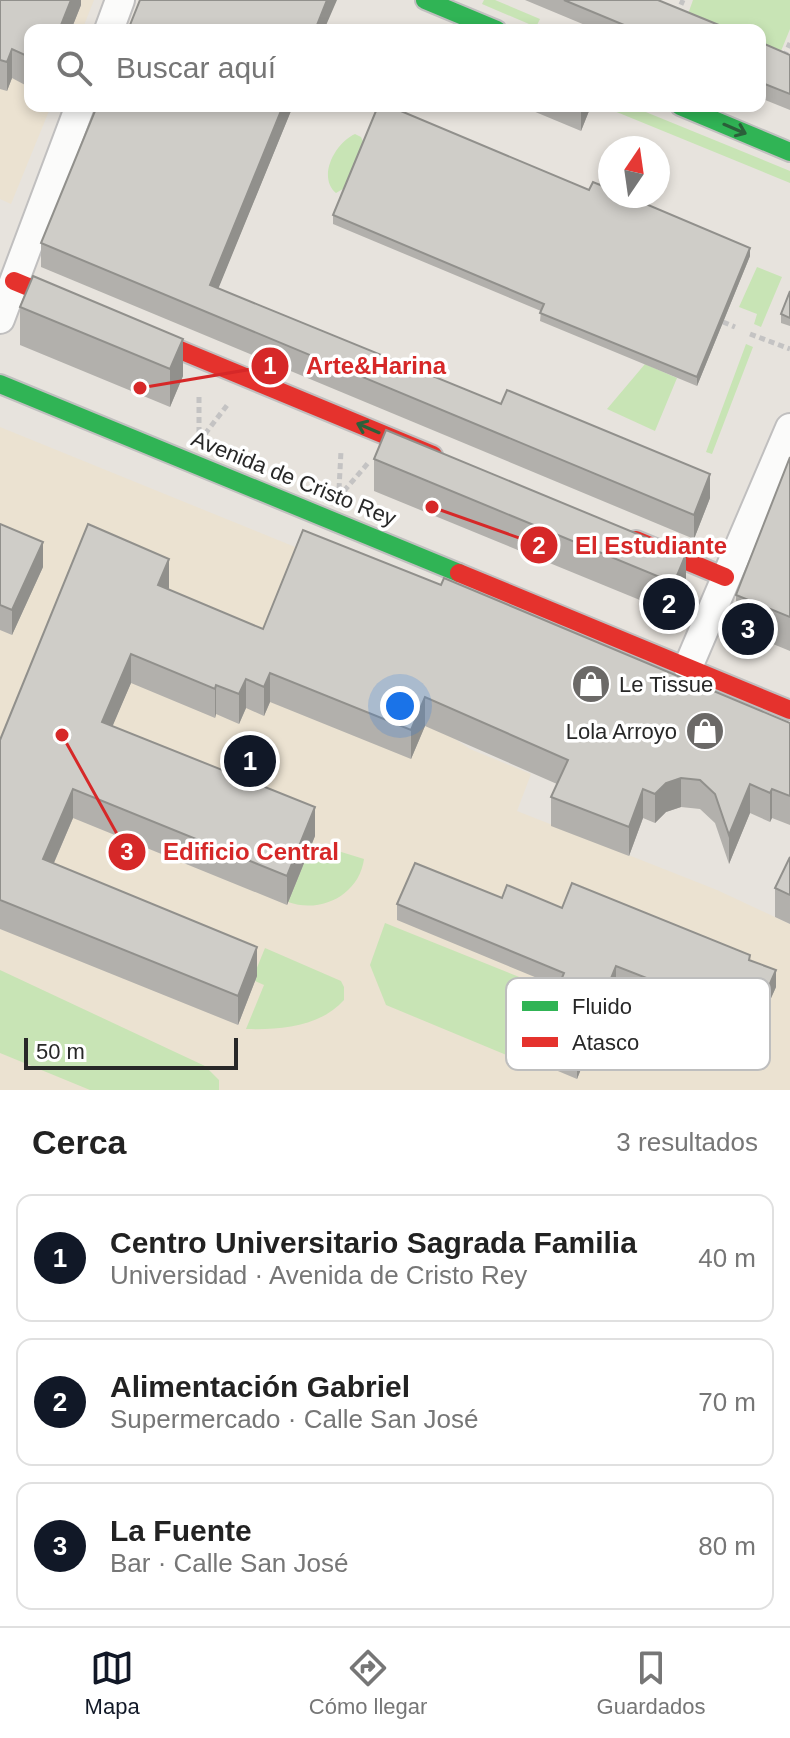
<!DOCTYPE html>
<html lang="es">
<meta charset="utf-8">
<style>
body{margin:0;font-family:Helvetica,sans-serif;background:#f6f6f6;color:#222}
.compass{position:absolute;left:598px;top:136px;width:72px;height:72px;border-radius:50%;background:#fff;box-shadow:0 4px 12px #0003;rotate:13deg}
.scale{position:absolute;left:24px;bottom:20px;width:214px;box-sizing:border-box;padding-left:8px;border:4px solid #282828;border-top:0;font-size:22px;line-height:28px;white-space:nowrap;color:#282828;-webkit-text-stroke:6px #fff;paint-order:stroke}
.you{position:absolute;left:400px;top:706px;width:28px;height:28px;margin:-20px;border:6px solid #fff;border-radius:50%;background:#1a73e8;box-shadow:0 0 0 12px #1a73e833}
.badge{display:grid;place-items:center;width:52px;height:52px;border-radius:50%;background:#111827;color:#fff;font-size:26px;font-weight:700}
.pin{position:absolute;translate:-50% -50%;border:4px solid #fff;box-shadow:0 2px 8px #0006}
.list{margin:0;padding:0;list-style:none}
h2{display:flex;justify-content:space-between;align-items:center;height:104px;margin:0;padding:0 32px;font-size:34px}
h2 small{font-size:26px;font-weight:400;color:#767676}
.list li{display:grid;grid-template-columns:52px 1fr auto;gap:24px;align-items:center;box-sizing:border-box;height:128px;margin:0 16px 16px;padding:0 16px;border:2px solid #e0e0e0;border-radius:16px}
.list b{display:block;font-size:30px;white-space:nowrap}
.list p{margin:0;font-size:26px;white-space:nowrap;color:#767676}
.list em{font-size:26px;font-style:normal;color:#767676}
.icon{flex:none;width:44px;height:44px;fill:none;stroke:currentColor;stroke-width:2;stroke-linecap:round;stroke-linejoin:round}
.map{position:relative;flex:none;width:790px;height:1090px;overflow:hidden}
.search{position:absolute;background:#fff;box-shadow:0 4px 12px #0003;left:24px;right:24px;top:24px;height:88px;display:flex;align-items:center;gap:20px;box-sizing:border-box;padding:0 28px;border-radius:16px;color:#767676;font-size:30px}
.sheet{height:536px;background:#fff}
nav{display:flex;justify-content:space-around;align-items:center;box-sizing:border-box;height:112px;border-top:2px solid #e0e0e0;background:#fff;font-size:22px;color:#767676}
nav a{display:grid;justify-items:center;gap:4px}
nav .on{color:#111827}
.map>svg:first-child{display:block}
.education{fill:#ebe2d1}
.green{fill:#c8e4b5}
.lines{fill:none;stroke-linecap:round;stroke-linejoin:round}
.street-casing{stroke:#c0bfbf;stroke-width:32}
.fast-casing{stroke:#c0bfbf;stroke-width:22}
.jam-casing{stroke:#c0bfbf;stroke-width:22}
.path{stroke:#c4c3c3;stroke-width:5;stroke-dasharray:6 4;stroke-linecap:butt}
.street{stroke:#fbfbfa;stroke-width:28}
.fast{stroke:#30b455;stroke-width:18}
.jam{stroke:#e5322d;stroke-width:18}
.wall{fill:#b2b0ac}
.shaded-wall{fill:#91908c}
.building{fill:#cfcdc8;stroke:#91908c;stroke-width:2}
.oneway{stroke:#2b603a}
.labels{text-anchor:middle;stroke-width:7;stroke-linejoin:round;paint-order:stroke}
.street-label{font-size:22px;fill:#282828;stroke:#fff}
.poi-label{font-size:22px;fill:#282828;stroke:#fff;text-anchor:start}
.key{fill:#fff;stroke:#bebebe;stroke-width:2}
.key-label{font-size:22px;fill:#282828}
.leader{fill:none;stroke:#d62828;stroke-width:3}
.callout-dot{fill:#d62828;stroke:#fff;stroke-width:3}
.mark-label{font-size:24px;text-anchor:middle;font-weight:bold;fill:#fff}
.callout-label{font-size:24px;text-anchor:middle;font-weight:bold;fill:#d62828;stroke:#fff;stroke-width:7;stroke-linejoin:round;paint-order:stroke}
</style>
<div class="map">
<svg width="790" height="1090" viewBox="0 0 790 1090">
<rect width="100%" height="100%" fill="#e7e3dd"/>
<path class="education" d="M0,0H94L82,30H30V106H51L11,204L0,199Z
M0,427L305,551L449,735L470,749L531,774L517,811L717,890L790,924V1090H0Z"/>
<path class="green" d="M484,0H495L540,19L536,27L482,4Z
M693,0H790V29L781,51L760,43V30H728L688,14Z
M602,106H631L790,171V183Z
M355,134L361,137L365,146L348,186L336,193C317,177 335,143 355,134Z
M757,267L782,277L761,327L754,324L757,314L739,307Z
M746,344L753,347L712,454L706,452Z
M645,364L677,378L655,431L607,409Z
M312,843L364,859C359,895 321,914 288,902Z
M385,923L559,993L528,1064L386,1005L370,965Z
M265,948L341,981L344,987V1000C320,1027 280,1030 246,1029L264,985L255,981L257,976L254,975Z
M0,970L205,1066L219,1080V1090H90L0,1053Z"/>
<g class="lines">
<g class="street-casing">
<path id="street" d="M109,30L120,0
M0,319L80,106
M688,667L790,428"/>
</g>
<g class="fast-casing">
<path id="fast" d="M425,0L497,30
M680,106L790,152
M0,384L459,573"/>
</g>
<g class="jam-casing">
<path id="jam" d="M14,281L79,308
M134,331L433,455
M636,540L725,577
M459,573L790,710"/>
</g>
<path class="path" d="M677,14L683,0
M784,57L790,43
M723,322L735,327
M750,334L790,349
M199,433V395
M205,434L228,404
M339,489L341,451
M344,491L369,462"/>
<use href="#street" class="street"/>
<use href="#fast" class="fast"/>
<use href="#jam" class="jam"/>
</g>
<path class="wall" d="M0,0H81V5L71,30H30L27,86L12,78L7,91L0,89Z
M525,0H658L731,30H597Z
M760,42L790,55V110L760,98Z
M97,106H293L218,288L710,498L694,539L41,267V243Z
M521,106H591L581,131Z
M589,190L750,256L697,386L540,321L541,311L333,224V215Z
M33,276L183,376L170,407L20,345V307Z
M790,291V326L781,323V314Z
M790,457V651L736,629V595Z
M374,459L686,586L674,614L374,491Z
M0,524L43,567L12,635L0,630Z
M169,588V590L263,629L790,723V825L772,818L770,822L750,813L729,864L715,823L700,809L681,807L666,812L655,823L643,818L629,856L551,826V797L557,784L425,726L411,759L270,702L264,716L246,708L239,724L216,714L215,718L131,683L112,726L315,836L287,905L73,818L54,863L257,976L238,1025L0,929V740Z
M790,857V924L775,917V888Z
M502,898L562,908L750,961L776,987L754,1036L616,982L577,1079L534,1061V1045L559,987L397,920V904Z"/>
<path class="shaded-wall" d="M71,0H81V5L71,30H59Z
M327,0H337L324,30H315Z
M12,49V78L7,91V62Z
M30,49V78L27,86V56Z
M283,106H293L210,309V285Z
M582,106H591L581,131V108Z
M750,248V256L697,386V377Z
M183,339V376L170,407V369Z
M710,474V498L694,539V515Z
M43,542V567L12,635V610Z
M686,554V586L674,614V583Z
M169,559V588L158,614V585Z
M131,654V683L102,751V722Z
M270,673V702L264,716V687Z
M246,679V708L239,724V694Z
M216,685V714L215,718V689Z
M425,697V726L411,759V730Z
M681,778V807L666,812L655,823V794L666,783Z
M750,784V813L729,864V835Z
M73,789V818L43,888V859Z
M643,789V818L629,856V827Z
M772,789V818L770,822V793Z
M315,807V836L287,905V876Z
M257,947V976L238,1025V996Z
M616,966V982L577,1079V1062Z
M776,970V987L754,1036V1020Z"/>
<path class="building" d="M0,0H71L59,30H30V49L27,56L12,49L7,62L0,60Z
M140,0H327L315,30H128Z
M564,0H658L731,30H636Z
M760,42L790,55V94L760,82Z
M97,106H283L210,285L501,404L507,390L710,474L694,515L41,243Z
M378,106H389L589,190L593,182L610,189V196H627L750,248L697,377L540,313L544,304L333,215Z
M33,276L183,339L170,369L20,307Z
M790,291V318L781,314Z
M386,430L686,554L674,583L374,459Z
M790,457V617L736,595Z
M0,524L43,542L12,610L0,605Z
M88,524L169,559L158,585L263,629L303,530L441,585L444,578L790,723V796L772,789L770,793L750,784L729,835L715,794L700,780L681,778L666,783L655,794L643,789L629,827L551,797L568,760L425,697L411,730L270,673L264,687L246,679L239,694L216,685L215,689L131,654L102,722L315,807L287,876L73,789L43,859L257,947L238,996L0,900V740Z
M790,857V895L775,888Z
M415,863L502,898L507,885L562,908L572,883L750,955L749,960L776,970L754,1020L616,966L577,1062L534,1045L564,973L397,904Z"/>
<defs><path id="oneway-shaft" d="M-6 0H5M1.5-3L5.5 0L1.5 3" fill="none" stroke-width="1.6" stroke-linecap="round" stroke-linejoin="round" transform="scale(2)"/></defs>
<g class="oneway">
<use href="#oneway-shaft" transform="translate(735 129) rotate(23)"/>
<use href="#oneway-shaft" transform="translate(368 428) rotate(-157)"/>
</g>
<defs>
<g id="shop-disc" transform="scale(2)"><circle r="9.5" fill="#6b6967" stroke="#fff"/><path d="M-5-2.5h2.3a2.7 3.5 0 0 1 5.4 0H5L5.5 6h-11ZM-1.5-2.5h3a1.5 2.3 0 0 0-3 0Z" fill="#fff"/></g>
</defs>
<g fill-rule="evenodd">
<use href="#shop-disc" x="591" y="684"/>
<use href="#shop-disc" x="705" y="731"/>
</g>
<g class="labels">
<g class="street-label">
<text transform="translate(294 478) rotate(22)" y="8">Avenida de Cristo Rey</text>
</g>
<g class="poi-label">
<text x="619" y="692">Le Tissue</text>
<text x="677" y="739" text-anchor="end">Lola Arroyo</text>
</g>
</g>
<rect x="506" y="978" width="264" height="92" rx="12" class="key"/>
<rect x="522" y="1001" width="36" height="10" fill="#30b455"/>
<rect x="522" y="1037" width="36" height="10" fill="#e5322d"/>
<g class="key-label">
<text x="572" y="1014">Fluido</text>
<text x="572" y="1050">Atasco</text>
</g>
<path class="leader" d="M140 388L270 366M432 507L539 545M62 735L127 852"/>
<g class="callout-dot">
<circle cx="140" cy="388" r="8"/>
<circle cx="432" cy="507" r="8"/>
<circle cx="62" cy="735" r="8"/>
<circle cx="270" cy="366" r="20"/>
<circle cx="539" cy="545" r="20"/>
<circle cx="127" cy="852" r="20"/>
</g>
<g class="mark-label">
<text x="270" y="374">1</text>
<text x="539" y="554">2</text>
<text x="127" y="860">3</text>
</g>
<g class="callout-label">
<text x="376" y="374">Arte&amp;Harina</text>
<text x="651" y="554">El Estudiante</text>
<text x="251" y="860">Edificio Central</text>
</g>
</svg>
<svg class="compass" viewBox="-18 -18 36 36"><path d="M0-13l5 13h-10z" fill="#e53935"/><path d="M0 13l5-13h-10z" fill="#767676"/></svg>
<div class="scale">50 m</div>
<div class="you"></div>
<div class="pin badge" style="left:250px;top:761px">1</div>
<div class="pin badge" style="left:669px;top:604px">2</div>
<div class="pin badge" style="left:748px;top:629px">3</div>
<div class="search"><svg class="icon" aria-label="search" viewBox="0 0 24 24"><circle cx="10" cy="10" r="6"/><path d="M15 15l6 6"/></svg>Buscar aquí</div>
</div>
<section class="sheet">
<h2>Cerca<small>3 resultados</small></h2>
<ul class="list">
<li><span class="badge">1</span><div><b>Centro Universitario Sagrada Familia</b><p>Universidad · Avenida de Cristo Rey</p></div><em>40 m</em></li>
<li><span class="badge">2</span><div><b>Alimentación Gabriel</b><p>Supermercado · Calle San José</p></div><em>70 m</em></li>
<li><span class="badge">3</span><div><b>La Fuente</b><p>Bar · Calle San José</p></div><em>80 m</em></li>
</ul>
</section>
<nav>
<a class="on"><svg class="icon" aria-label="map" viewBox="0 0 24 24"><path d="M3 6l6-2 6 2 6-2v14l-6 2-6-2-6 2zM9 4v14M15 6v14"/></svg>Mapa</a>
<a><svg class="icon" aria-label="directions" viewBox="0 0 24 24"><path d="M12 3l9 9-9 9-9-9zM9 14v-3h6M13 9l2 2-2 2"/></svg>Cómo llegar</a>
<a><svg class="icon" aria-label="saved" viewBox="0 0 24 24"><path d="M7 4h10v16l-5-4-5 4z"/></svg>Guardados</a>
</nav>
